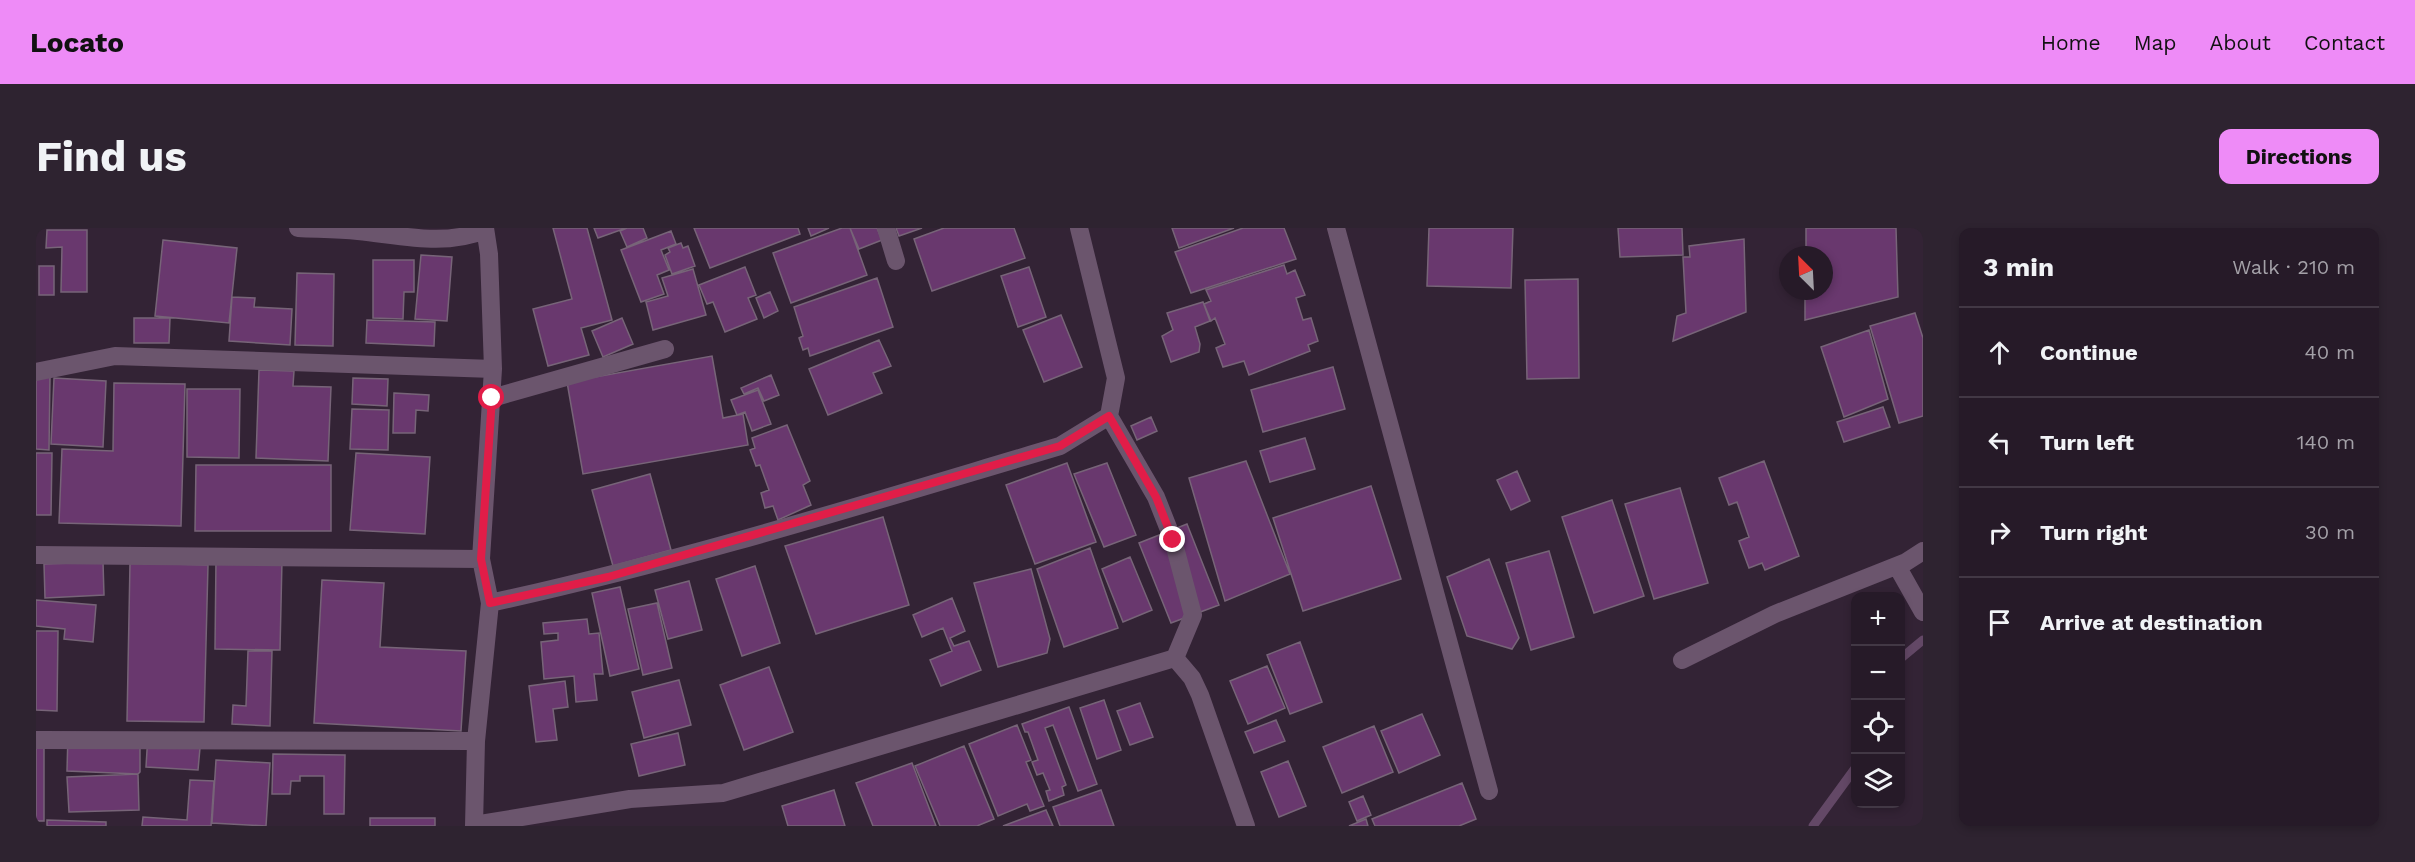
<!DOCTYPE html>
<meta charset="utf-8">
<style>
body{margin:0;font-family:"Work Sans",sans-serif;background:#2e2330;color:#f1f3f6}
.controls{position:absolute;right:18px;bottom:18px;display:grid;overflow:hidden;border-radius:12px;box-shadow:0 3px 9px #0003}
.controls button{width:54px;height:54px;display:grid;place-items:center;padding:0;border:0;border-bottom:2px solid #423845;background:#261a28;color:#f1f3f6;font:30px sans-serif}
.compass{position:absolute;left:1743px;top:18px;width:54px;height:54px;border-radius:50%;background:#261a28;box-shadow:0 3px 9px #0003;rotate:336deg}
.stop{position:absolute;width:18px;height:18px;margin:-14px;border:4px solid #e11d48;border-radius:50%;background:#fff}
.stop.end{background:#e11d48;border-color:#fff;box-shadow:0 2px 6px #0008}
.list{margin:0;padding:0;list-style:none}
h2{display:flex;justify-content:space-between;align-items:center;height:78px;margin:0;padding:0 24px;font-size:26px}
h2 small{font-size:20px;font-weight:400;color:#a4a1a8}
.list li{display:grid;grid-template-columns:39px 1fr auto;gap:18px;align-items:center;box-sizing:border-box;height:90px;padding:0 24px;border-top:2px solid #423845}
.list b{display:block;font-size:22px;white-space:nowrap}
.list em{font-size:20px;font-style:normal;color:#a4a1a8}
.icon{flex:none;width:33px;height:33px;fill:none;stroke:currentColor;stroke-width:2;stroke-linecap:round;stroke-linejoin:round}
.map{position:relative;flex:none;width:1887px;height:598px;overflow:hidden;border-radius:12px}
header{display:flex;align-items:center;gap:36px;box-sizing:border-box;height:84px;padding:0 30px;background:#ee8bf7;color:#111}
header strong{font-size:28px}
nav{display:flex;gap:33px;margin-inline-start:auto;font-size:21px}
.intro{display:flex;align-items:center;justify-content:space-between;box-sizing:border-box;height:144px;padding:0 36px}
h1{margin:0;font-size:42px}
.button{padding:15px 27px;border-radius:12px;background:#ee8bf7;color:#111;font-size:21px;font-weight:700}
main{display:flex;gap:36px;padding:0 36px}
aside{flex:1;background:#261a28;border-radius:12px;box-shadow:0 3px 9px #0003}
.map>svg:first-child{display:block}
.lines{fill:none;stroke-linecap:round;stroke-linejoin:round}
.stream{stroke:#634866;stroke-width:9}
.building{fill:#69386e;stroke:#776478;stroke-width:1.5}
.minor{stroke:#6b556d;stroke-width:18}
.route{stroke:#e11d48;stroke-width:8}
</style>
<header>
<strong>Locato</strong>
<nav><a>Home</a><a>Map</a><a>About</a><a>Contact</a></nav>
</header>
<div class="intro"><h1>Find us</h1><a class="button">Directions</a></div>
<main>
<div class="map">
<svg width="1887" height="598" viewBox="0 0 1887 598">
<rect width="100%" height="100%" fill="#332335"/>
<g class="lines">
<path class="stream" d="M1864,431L1887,412
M1777,598L1820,539"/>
</g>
<path class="building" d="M517,0H551L576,92L545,100L553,127L512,138L497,81L536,71Z
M558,0H590L562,10Z
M591,0H607L611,10L591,19L584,3Z
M658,0H762L764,6L674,40Z
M772,0H793L775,8Z
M806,0H814L831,47L755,75L737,25Z
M814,0H841L846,12L823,21Z
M860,0H886L863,8Z
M908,0H978L989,30L896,63L878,11Z
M1136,0H1198L1143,20Z
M1207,0H1248L1260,31L1155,65L1139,24Z
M1393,0H1477L1475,60L1391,58Z
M1582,0H1646L1647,27L1584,29Z
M1770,0H1860L1862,69L1769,92V63H1788V27H1770Z
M11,2H51V64H25L26,19L10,20Z
M635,3L640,16L625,22L633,42L621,47L628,66L605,74L585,22Z
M1708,11L1710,84L1637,113L1641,88L1650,85L1647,29H1654L1653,18Z
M127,12L201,20L193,95L119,88Z
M645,15L647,20L652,18L659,38L636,46L629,27L634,24L632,20Z
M385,27L416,29L411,93L379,91Z
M337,32H378V64H368L367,91L337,90Z
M1248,37L1251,46L1259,42L1269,67L1260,70L1267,92L1275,90L1282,113L1272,117L1274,123L1213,147L1208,133L1187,139L1180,120L1189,116L1179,90L1175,93L1168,76L1175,73L1170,62Z
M3,38H18V67H3Z
M709,39L720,67L712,70L721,91L689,104L677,74L671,76L663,57Z
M993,39L1010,89L982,99L965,48Z
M657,41L670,87L617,102L610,74L632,68L626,50Z
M261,45L298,46L297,118L259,117Z
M841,50L857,99L774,128L772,120L767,122L763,110L767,108L758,79Z
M1542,51L1543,150L1491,151L1489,52Z
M734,64L742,83L728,90L720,70Z
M196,69L219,70L218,79L256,81L254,117L193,113Z
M1167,74L1174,93L1159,99L1164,116L1163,124L1135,134L1126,108L1137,102L1131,85Z
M1879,85L1887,110V188L1863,195L1834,98Z
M1025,87L1046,139L1008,154L987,102Z
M98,90H134L133,115H98Z
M586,90L597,116L567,129L556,103Z
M331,92L399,94L398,118L330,115Z
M1833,102L1852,171L1808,189L1785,119Z
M843,112L855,138L837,145L846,165L792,187L773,141Z
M676,128L687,190L707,186L712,217L547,246L531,154Z
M1297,139L1309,181L1227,204L1215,162Z
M223,142L258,143L257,158L295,159L292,233L220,230Z
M735,147L743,167L728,173L722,160L708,166L705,160Z
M0,149H14L13,222L0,221Z
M18,150L70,153L67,219L15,216Z
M317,150L352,151L351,178L316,176Z
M78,155L149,156L145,298L23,295L26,221L77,223Z
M151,161H204L203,230L151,229Z
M722,162L735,196L716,203L709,184L701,187L695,172Z
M358,165L393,167L392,183L380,182L379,205H357Z
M1847,179L1854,199L1808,214L1801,194Z
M316,181L353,182L352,222L314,221Z
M1115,189L1121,203L1101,212L1095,198Z
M751,197L774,253L767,257L775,277L742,292L737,278L729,280L725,265L733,262L724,237L720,238L714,222L719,220L716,210Z
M1269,210L1279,241L1234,254L1224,223Z
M0,225H16L15,287H0Z
M320,225L394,229L389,306L314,302Z
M1210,233L1254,346L1189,373L1153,250Z
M1728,233L1763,328L1729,342L1726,335L1713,340L1703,313L1713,309L1701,274L1693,277L1683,250Z
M1031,235L1060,314L999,336L970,257Z
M1071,235L1100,307L1068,319L1038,246Z
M160,237H295V303H159Z
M1481,243L1494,273L1475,282L1461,252Z
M614,246L635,322L577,338L556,262Z
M1335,258L1365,351L1267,383L1237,290Z
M1644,260L1672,355L1618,371L1589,276Z
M1576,272L1608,368L1558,385L1526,289Z
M847,289L873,377L780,406L749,318Z
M1151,296L1183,377L1135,395L1103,315Z
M1054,320L1082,400L1028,419L1001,341Z
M1513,323L1538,409L1495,422L1470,335Z
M1094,329L1116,382L1087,394L1066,341Z
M180,331L246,332L244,422L179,421Z
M1453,331L1483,410L1476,421L1431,408L1411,349Z
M67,334L68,367L9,370L8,336Z
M94,335L172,337L168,494L91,493Z
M719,338L744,415L706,428L680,351Z
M995,341L1014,411L1011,425L962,439L938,355Z
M286,352L348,355L344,419L430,423L425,503L278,495Z
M653,353L666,402L632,411L619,362Z
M584,359L603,441L574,448L556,365Z
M916,370L929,403L914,410L918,418L933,413L945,442L905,458L894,432L916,423L907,400L886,409L877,387Z
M0,372L60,377L57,414L28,411L29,401L0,398Z
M621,375L636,440L607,447L592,381Z
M551,391L553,406L563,405L567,446H558L561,472L540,474L538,448L508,451L505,414L522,412V405L508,406L507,395Z
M0,403H22L21,483L0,482Z
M1264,414L1286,474L1254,486L1231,427Z
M212,423H236L234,498L196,496L197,477L210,478Z
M1231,438L1249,480L1212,496L1194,453Z
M733,439L757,504L708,522L684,457Z
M643,452L655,497L608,510L596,464Z
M529,453L532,479L517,481L521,512L500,514L493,458Z
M1068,472L1085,522L1061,531L1044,480Z
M1104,475L1117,509L1094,517L1081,483Z
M1033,479L1061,556L1042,563L1017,497L1009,500L1030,557L1026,559L1028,567L1013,573L1010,563L1014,562L1007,545L1001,547L996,534L1002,532L992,504H989L986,496Z
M1386,486L1404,527L1363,545L1345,503Z
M1240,492L1249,513L1218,525L1209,504Z
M981,497L995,532L990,534L1008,578L994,583L991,576L962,588L933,516Z
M1338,498L1357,544L1306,565L1287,519Z
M642,505L649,537L603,548L595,516Z
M32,506L104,507V544L102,546L31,543Z
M112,506L165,509L162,542L110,539Z
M0,518H8V593H0Z
M928,518L958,591L941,598H904L879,538Z
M237,526L309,527L308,586H288V548H264V553H255L254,566H236Z
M180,532L234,535L230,598L176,595Z
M1252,533L1270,578L1243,589L1225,544Z
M876,535L900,598H837L820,555Z
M102,546L103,582L33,584L31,549Z
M154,552L178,553L175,598H106L107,589L151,592Z
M1426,555L1440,591L1423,598H1339L1336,591Z
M798,562L809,598H752L746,578Z
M1065,562L1078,598H1024L1017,579Z
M1327,568L1335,587L1321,593L1313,574Z
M1010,582L1017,598H967Z
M334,590H399V598H334Z
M1330,591L1332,598H1313Z
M11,592L70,594V598H11Z"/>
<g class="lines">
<path class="minor" d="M262,0C281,1 302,1 322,3C364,7 408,19 449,2
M850,0L860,33
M1300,0L1453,563
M0,144L79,128L457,141
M456,170L629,121
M1073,188L1120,269L1137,312L1157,387L1139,430
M0,327L445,331
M1861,338L1887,384
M454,375C647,333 835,274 1024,218L1073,188L1080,150L1043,0
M1646,432L1739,386L1870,334L1887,323
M0,512L440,513
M438,597L594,571L687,565L1139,430L1156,450L1164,467L1210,598
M438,598L440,513L454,375L445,331L457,141L453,26L449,0"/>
</g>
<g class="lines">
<path class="route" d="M456,170L445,331L454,375L572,349L1024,218L1073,188L1120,269L1137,312"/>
</g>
</svg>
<div class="controls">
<button>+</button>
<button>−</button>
<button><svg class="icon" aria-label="locate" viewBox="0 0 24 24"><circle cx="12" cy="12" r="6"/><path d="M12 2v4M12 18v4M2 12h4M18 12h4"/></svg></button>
<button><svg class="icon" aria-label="layers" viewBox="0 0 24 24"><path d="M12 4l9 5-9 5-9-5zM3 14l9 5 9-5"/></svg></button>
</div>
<svg class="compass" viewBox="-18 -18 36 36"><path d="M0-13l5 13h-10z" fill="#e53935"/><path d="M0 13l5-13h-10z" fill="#a4a1a8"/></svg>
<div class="stop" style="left:456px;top:170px"></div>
<div class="stop end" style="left:1137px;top:312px"></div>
</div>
<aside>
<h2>3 min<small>Walk · 210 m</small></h2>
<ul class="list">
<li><svg class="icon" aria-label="ahead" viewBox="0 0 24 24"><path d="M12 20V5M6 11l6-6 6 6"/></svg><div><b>Continue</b></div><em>40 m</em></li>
<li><svg class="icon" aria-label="left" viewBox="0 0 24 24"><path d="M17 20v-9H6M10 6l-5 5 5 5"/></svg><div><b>Turn left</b></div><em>140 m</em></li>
<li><svg class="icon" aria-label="right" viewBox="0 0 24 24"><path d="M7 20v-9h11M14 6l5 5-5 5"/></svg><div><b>Turn right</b></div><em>30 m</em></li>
<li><svg class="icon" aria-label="arrive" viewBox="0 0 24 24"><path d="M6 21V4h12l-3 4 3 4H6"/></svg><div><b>Arrive at destination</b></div></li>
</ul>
</aside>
</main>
